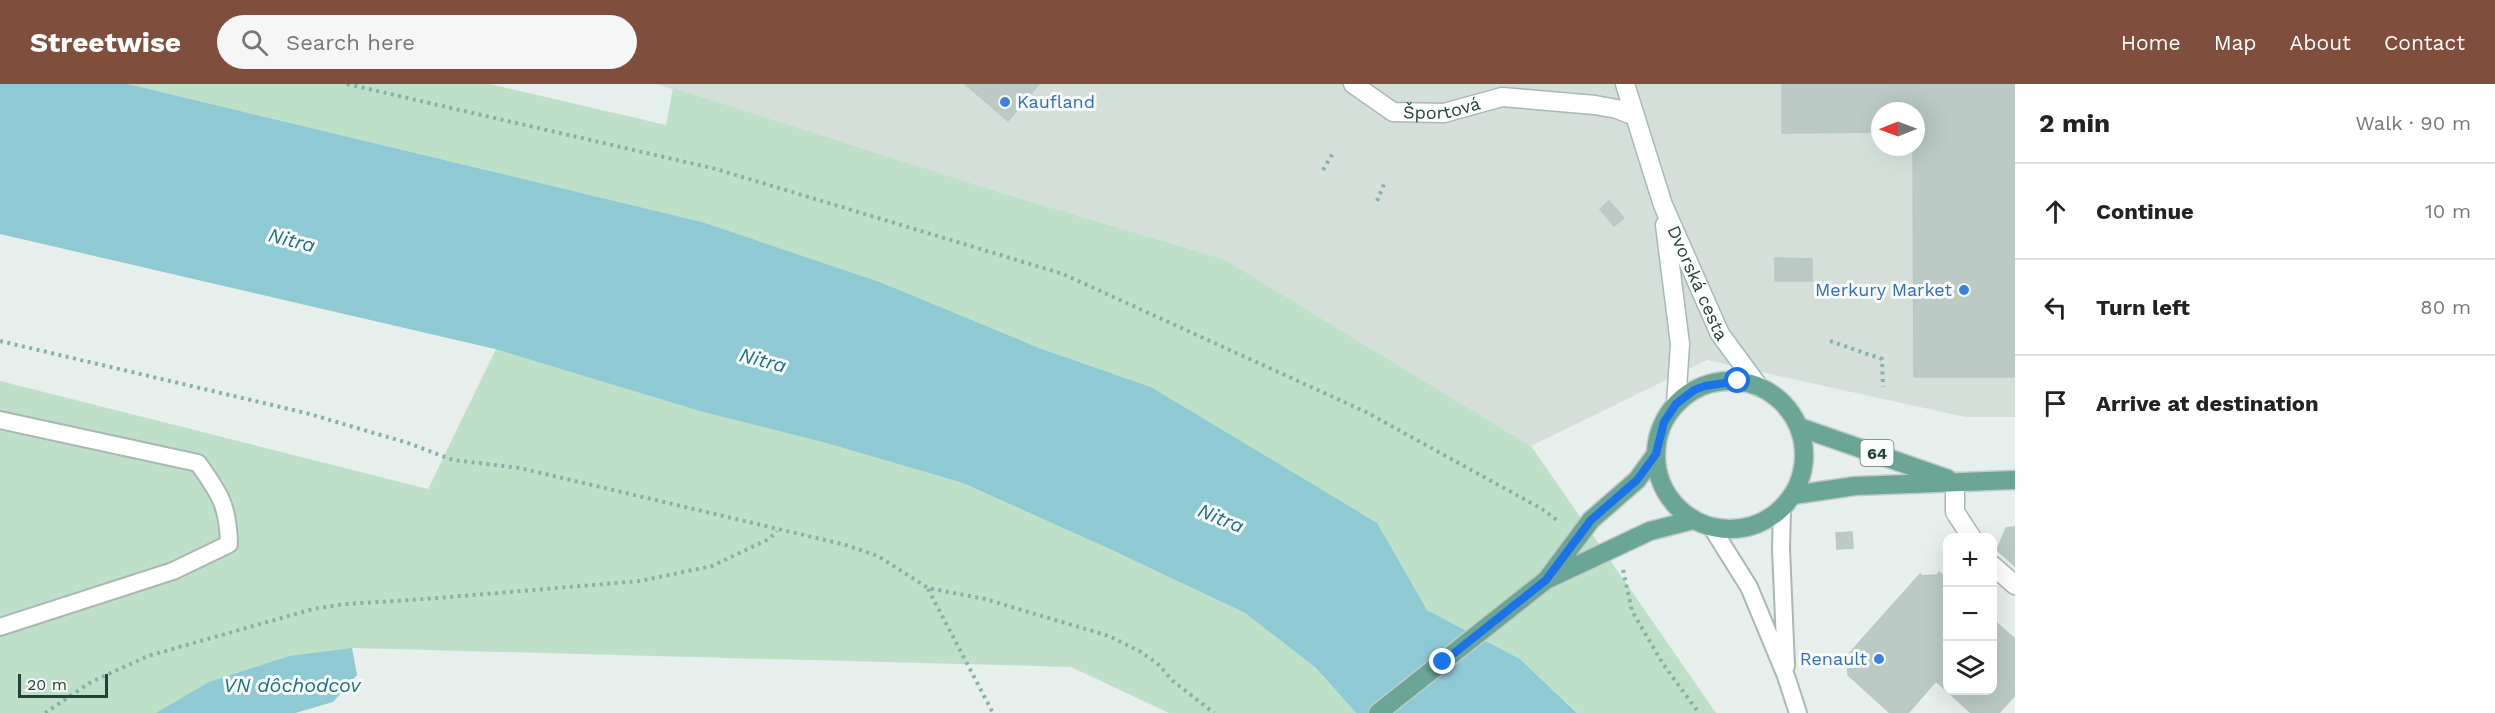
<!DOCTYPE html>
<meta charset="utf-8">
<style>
body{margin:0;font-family:"Work Sans",sans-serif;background:#f6f6f6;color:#222}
.controls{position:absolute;right:18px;bottom:18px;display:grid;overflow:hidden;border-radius:12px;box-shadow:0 6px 24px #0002}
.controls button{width:54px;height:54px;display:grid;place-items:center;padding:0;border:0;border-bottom:2px solid #e0e0e0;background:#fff;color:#222;font:30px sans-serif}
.compass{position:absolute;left:1871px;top:18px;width:54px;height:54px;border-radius:50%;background:#fff;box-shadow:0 6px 24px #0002;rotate:269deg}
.scale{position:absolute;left:18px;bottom:15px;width:90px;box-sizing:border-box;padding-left:6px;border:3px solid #24423a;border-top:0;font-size:16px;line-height:21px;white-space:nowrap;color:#24423a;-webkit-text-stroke:4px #f7fbf9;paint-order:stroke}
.stop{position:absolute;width:18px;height:18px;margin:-14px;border:4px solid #1a73e8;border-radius:50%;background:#fff}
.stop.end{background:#1a73e8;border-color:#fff;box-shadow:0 2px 6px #0008}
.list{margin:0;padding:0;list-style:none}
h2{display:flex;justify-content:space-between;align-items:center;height:78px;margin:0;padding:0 24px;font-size:26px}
h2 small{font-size:20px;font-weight:400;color:#767676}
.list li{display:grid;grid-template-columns:39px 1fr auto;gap:18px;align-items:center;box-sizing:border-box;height:96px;padding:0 24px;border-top:2px solid #e0e0e0}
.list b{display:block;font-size:22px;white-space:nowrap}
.list em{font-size:20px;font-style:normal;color:#767676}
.icon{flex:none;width:33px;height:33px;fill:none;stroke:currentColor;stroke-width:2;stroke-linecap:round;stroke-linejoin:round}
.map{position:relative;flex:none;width:2015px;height:629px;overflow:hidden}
header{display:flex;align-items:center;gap:36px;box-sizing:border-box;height:84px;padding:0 30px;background:#804e3d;color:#fff}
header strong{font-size:28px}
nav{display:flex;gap:33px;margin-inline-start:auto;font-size:21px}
.search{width:420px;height:54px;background:#f6f6f6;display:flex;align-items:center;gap:15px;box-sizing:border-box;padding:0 21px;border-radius:33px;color:#767676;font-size:22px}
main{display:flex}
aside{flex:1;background:#fff}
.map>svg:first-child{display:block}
.built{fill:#d4dfda;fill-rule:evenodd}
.green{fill:#bfe0c8}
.water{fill:#8ec9d4}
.building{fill:#bbcac4;stroke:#b8c9c2;stroke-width:1.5}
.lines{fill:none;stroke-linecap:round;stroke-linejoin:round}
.lane-casing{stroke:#a8b8b2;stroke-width:20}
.street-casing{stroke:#a8b8b2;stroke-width:21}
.secondary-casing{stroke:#a4bbb3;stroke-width:21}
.primary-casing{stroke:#c2cac8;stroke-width:21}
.path{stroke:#86b3a5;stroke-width:4;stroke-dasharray:3 4.5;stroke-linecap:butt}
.lane{stroke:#fff;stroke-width:16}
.street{stroke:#fff;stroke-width:18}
.secondary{stroke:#fff;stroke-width:18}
.primary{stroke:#6aa596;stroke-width:18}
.route{stroke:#1a73e8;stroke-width:8}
.shop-dot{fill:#3f7fe0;stroke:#f7fbf9;stroke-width:2}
.labels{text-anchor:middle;stroke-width:6;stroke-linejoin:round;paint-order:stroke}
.shield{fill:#f7fbf9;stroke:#637a73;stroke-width:1.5}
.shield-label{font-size:16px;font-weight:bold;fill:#24423a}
.shop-label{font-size:18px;fill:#366cbe;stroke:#f7fbf9;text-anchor:end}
.street-label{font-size:18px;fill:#24423a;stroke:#f7fbf9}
.water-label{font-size:20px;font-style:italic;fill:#1c6f80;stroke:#f7fbf9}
</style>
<header>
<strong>Streetwise</strong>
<div class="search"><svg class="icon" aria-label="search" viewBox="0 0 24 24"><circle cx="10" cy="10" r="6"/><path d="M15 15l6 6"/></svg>Search here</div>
<nav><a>Home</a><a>Map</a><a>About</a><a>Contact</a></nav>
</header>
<main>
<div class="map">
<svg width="2015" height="629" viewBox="0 0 2015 629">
<rect width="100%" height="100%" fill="#e6efeb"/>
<path class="built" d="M656,0H2015V333H1965L1707,276L1531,362L1224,175L1002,109ZM1880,27H1916V63H1880Z"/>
<path class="green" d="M128,0H490L666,41L673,4L1002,109L1224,175L1531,362L1716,629H1578L1520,575L1427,526L1376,439L1151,303L1039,264L702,138Z
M496,265L703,328L826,359L963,399L1114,467L1245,529L1316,584L1356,629H1169L1071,583L352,564L240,629H0V297L428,405Z"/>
<path class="water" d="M0,0H128L702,138L882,199L1039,264L1151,303L1377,439L1427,526L1520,575L1577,629H1356L1316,584L1245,529L1114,467L963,399L826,359L703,328L495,265L0,150Z
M352,564L357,591L333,618L295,629H156L209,598L289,572Z"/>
<path class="building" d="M965,0H1039L1008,37Z
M1782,0H2015V293H1914L1913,63H1916V27H1880V48L1782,49Z
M1609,117L1624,134L1614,142L1600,125Z
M1775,174L1812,175V197H1775Z
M2015,443V482L1997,466L2006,444Z
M1852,448L1853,464L1837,465L1836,449Z
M1939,488L1948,495V606H1992V535L2015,555V611L1999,629H1971L1936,597L1908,629H1890L1848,591L1847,572L1920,490L1922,492L1937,491Z"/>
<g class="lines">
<g class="lane-casing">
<path id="lane" d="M0,336L198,379C220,410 228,421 229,460L173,487L0,543
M1782,425L1781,465L1786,582
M1712,444L1749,503L1786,592L1798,629"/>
</g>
<g class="street-casing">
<g id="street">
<path id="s1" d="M1353,0L1393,28L1444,29L1502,13L1595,21L1617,25L1635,32"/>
<path d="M1955,398V428L1972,454"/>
<path d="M1992,481L2015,501"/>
</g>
</g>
<g class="secondary-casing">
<g id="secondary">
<path id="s2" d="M1625,0L1663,121L1720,250L1759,303"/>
<path d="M1665,141L1680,260L1676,320"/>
</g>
</g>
<g class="primary-casing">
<path id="primary" d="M1656 371a74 74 0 1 1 148 0a74 74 0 1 1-148 0Z
M1799,343L1948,395
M1793,411L1855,402L2015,396
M1547,495L1591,436L1637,396L1656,370
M1378,629L1546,496L1650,447L1693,436"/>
</g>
<path class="path" d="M347,0L716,85L1063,190L1366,328L1542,425L1558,437
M1323,86L1333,69
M1377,117L1385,98
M0,257L306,329L408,359L453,376L520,384L846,461L878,472L928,504L985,515L1109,552L1139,567L1157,579L1173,597L1214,629
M1830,257L1882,275L1883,303
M1623,486L1632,527L1663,580L1699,629
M928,505L993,629
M45,629L91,598L148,572L313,525L345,520L425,515L640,497L712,482L769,455L777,447"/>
<use href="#lane" class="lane"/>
<use href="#street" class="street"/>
<use href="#secondary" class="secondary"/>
<use href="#primary" class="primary"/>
</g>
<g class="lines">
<path class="route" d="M1443,578L1546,496L1591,436L1637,396L1656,370L1664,338L1676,320L1694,306L1705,302L1738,297"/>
</g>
<g class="shop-dot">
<circle cx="1005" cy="18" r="6"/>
<circle cx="1964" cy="206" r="6"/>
<circle cx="1879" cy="575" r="6"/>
</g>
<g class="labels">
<rect class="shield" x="1860.5" y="356" width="33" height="26" rx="4.5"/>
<g class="shield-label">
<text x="1877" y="375">64</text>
</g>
<g class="shop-label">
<text x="1017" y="24" text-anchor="start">Kaufland</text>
<text x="1952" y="212">Merkury Market</text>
<text x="1867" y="581">Renault</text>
</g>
<g class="street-label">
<text dy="6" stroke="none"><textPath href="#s1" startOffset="98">Športová</textPath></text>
<text dy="6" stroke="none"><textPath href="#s2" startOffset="212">Dvorská cesta</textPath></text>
</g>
<g class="water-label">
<text transform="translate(292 156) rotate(14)" y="7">Nitra</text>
<text transform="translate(763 276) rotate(15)" y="7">Nitra</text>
<text transform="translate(1221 434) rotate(22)" y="7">Nitra</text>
<text x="292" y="608">VN dôchodcov</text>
</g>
</g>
</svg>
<div class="controls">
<button>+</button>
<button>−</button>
<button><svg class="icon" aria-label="layers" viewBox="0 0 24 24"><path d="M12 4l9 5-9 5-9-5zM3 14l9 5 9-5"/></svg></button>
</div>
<svg class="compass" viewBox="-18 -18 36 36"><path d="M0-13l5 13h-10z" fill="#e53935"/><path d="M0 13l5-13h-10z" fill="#767676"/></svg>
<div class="scale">20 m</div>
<div class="stop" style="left:1738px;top:297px"></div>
<div class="stop end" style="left:1443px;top:578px"></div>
</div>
<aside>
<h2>2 min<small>Walk · 90 m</small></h2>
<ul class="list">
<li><svg class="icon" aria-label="ahead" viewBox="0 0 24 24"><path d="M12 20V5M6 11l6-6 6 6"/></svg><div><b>Continue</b></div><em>10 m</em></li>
<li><svg class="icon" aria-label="left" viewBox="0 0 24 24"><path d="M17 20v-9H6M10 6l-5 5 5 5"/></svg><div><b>Turn left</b></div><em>80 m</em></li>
<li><svg class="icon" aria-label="arrive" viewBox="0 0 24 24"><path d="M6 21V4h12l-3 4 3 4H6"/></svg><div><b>Arrive at destination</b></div></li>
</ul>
</aside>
</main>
